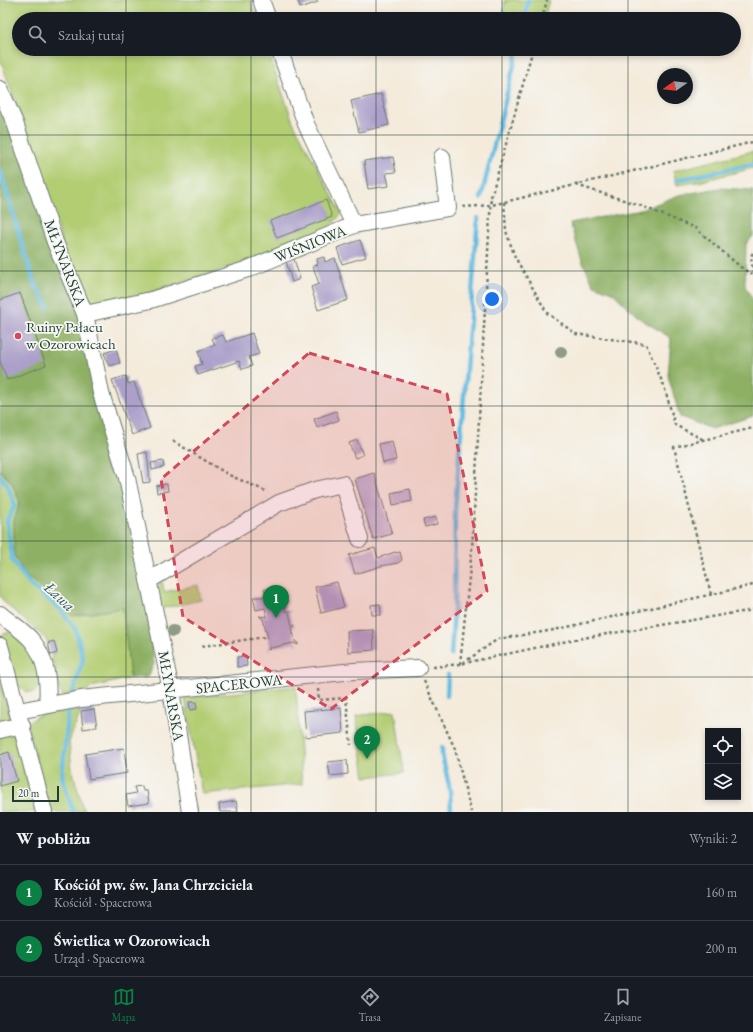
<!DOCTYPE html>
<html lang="pl">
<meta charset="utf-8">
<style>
body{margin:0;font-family:"EB Garamond",serif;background:#20242c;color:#f1f3f6}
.controls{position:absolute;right:12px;bottom:12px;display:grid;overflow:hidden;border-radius:0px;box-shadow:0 2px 6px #0003}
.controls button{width:36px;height:36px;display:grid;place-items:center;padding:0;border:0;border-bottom:1px solid #363941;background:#171b24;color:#f1f3f6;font:20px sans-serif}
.compass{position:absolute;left:657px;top:68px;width:36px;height:36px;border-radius:50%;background:#171b24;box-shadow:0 2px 6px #0003;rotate:256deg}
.scale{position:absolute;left:12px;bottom:10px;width:47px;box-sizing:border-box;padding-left:4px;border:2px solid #1f3d34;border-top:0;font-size:11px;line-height:14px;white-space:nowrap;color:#1f3d34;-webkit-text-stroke:3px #f6f6f2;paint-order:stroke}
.you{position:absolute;left:492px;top:299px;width:14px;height:14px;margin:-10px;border:3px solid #fff;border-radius:50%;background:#1a73e8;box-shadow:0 0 0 6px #1a73e833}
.badge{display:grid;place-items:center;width:26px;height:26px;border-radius:50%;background:#0b8043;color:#fff;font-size:13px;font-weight:700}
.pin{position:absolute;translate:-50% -33px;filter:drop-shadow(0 1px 2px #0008)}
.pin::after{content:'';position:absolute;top:21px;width:14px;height:12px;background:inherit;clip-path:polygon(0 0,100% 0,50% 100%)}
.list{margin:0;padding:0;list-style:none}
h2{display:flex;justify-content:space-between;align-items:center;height:52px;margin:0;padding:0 16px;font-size:17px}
h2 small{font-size:13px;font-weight:400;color:#9ea1a6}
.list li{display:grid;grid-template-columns:26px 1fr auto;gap:12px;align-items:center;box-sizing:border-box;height:56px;padding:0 16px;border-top:1px solid #363941}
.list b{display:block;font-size:15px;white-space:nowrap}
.list p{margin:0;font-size:13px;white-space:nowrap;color:#9ea1a6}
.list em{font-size:13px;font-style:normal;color:#9ea1a6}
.icon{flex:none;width:22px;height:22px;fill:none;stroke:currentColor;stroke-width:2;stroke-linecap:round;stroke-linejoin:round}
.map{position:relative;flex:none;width:753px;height:812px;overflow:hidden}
.search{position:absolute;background:#171b24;box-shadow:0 2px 6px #0003;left:12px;right:12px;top:12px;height:44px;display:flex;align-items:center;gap:10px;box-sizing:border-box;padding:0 14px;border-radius:22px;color:#9ea1a6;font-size:15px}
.sheet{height:164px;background:#171b24}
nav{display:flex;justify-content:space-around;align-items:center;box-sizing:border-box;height:56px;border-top:1px solid #363941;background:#171b24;font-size:11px;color:#9ea1a6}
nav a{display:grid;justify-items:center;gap:2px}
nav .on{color:#0b8043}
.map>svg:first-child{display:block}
.green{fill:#b3cd73;stroke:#698554}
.forest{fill:#8eb065;stroke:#56764c}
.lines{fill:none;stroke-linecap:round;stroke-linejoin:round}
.stream{stroke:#64bbe1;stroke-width:4.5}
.building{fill:#aca0ca}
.minor-casing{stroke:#6a7a6e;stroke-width:18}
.path{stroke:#6a7a6e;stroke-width:2.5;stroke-dasharray:3 3;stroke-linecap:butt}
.minor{stroke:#fff;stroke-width:16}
.tree{fill:#8f9b86}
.marked{fill:#d1495b;fill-opacity:0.2;stroke:#d1495b;stroke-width:3;stroke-dasharray:8 5;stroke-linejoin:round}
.grid{fill:none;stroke:#1f3d34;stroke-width:1;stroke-opacity:0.55}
.poi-dot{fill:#d1495b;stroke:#f6f6f2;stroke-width:1.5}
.labels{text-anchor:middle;stroke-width:3.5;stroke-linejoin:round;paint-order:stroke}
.street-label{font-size:15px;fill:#1f3d34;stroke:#f6f6f2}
.poi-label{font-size:15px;fill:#1f3d34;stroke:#f6f6f2;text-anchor:start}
.water-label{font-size:16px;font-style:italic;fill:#305c5f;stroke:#f6f6f2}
</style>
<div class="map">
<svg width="753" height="812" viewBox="0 0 753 812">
<rect width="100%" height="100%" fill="#f6f6f2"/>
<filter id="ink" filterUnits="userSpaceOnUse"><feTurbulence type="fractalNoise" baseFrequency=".025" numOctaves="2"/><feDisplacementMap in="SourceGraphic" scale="8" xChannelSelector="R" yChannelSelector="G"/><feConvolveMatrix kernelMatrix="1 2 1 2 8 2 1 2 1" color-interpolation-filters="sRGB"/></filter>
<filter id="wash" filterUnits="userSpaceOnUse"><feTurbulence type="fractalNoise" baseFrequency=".012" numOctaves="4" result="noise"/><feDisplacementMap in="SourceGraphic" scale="16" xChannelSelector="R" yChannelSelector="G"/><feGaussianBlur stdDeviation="0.9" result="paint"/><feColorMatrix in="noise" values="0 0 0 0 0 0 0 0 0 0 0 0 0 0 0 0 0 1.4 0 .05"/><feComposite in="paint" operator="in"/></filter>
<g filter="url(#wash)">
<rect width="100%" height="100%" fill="#f4ebdb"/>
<path class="green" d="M0,0H250L257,19H19V49H267L293,122L342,214L326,230L256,259L145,294L89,304L67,260L50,202L0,58Z
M505,0H549L544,19L503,18Z
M753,151V168L702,181L677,185L673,171Z
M0,470L12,483L20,502L14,522L26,576L60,604L72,616L123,608L130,678L92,687L85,692L63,696L60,691L51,655L57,653L54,642L48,643L46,639L6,604L0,596Z
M162,580L164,592L198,585L201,600L159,609L155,589Z
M9,632C27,639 49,673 35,692H26L16,683L2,635Z
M0,680L35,812H0Z
M296,686L302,784L202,794L185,698Z
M81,711L69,742L72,769L84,812H49L27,724C42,710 61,712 81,711Z
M395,711L404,773L365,777L356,716Z"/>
<path class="forest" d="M0,98L82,321L124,497L149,621L154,664L148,677L130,678L123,608L72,616L60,604L26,576L14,555V521L20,502L12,483L0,470Z
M720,188L753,190V236L746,244L745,286L753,300V416L712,429L680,417L668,376L671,338L639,318L612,292L594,285L582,261L570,223L641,210L679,195Z"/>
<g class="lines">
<path class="stream" d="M524,19L528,0
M0,170L33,280L48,307
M677,180L753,164
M481,198L518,49
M0,476L7,484L15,505L7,521L12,560L30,585L60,609L76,630L83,659L71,698
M451,655L454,608L455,509L478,218
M447,696L448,675
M69,705L62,776L73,812
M442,747V755L450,790L451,812"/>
</g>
<g id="blocks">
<path class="building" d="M298,0H317L318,2L300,8Z
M381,94L389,125L359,132L351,101Z
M393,157L396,172L386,173L389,186L368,189L364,161Z
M326,200L332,217L277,238L270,221Z
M360,240L366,257L342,264L337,248Z
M324,257L325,262L335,258L348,300L318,310L311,287L319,284L313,266L318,264L317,259Z
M294,259L300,279L292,282L286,261Z
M20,293L46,365L7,380L0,361V300Z
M252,333L259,354L249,357L252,366L242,369L239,361L198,375L195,366L202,364L198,351L215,345L212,338L223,335L226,342Z
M116,349L120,363L109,366L104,353Z
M126,376L128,384L134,382L150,428L132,435L112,380Z
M336,411L339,420L317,428L314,419Z
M357,440L363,455L355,458L349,443Z
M392,441L396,460L383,463L379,444Z
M147,452L150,482L143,483L138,454Z
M163,461L164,467L152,470L151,463Z
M374,473L392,534L373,539L355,479Z
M167,484L168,491L157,493L156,486Z
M410,489L412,501L393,505L391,493Z
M436,517L437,524L425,527L423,520Z
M375,548L378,558L395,552L396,553L400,552L402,560L398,563L381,566L355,574L349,555Z
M337,582L344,607L321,613L315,587Z
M274,587L275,590L280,593L283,591L284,592L281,594L283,602L287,601V603H284L286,612L291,610L289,613L292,625L294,624L295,626L292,627L295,642L298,643V645L293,643L271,648L269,650L268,649L270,646L263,619L259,616L267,617L265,608L256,610L253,597H263L265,592L264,589L273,590Z
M380,604L381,615H372L371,605Z
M373,630L374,650L348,652L347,631Z
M54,641L57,653L51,655L48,643Z
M246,656L247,666L237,667V657Z
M189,702H196L197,709L190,710Z
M341,708L343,733L306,737L304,711Z
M94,709L97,727L83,729L81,711Z
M124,748L127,773L89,779L85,754Z
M9,752L17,781L0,786V755Z
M347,760L348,774L330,776L328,762Z
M142,786L143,791H147L149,803L128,806L126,795L136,793L134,787Z
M236,801L238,812H220L219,804Z"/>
</g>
</g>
<g filter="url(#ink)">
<use href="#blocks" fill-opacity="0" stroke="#6a7a6e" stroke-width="1"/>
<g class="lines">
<g class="minor-casing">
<path id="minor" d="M261,0L268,19
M0,89L15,123L55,242L85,314L101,393L127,478L171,690L190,812
M354,225L448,208L442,157
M85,314L151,300L248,269L354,225L306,124L279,49
M148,581L279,503L315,490L343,484L360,539
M0,614C10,623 25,631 33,642C47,660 49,684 47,705
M0,646L44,812
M18,711L81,699L354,671L418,668
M0,730L22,725"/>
</g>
<path class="path" d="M542,19L547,0
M576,185L639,205L695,228L743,269L753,275
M504,202L506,231L515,257L547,313L576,334L646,344L664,386L675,425L704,440
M463,207L492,205L753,142
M753,253L751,256L753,272
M173,441L229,475L268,492
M711,594L674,447L753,428
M202,646L265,637
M463,663L498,639L554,630L753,585
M460,664L472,549L491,197L533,49
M433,667L460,664L577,639L753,610
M424,681L455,749L471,812
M318,689L319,700L346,698L351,745"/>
<use href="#minor" class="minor"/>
</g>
<g class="tree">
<circle cx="561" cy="352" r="6"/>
<circle cx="173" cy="631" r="6"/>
</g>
</g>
<path class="marked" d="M309,353L447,394L487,591L331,709L183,617L161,479Z"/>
<path class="grid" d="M126,0V19M251,0V19M376,0V19M502,0V19M628,0V19M126,49V812M251,49V812M376,49V812M502,49V812M628,49V812M0,135H753M0,271H753M0,406H753M0,541H753M0,677H753"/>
<circle class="poi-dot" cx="18" cy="336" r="4"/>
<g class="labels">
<g class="street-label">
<text transform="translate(310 244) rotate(-22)" y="5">WIŚNIOWA</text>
<text transform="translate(65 263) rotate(69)" y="5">MŁYNARSKA</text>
<text transform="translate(239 684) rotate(-6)" y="5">SPACEROWA</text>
<text transform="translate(171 696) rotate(80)" y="5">MŁYNARSKA</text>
</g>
<g class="poi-label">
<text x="26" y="332">Ruiny Pałacu<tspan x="26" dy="17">w Ozorowicach</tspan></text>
</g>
<g class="water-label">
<text transform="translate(60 596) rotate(43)" y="6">Ława</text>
</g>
</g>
</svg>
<div class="controls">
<button><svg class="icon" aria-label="locate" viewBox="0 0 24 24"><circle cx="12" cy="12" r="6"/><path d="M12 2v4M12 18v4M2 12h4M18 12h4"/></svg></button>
<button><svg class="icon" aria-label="layers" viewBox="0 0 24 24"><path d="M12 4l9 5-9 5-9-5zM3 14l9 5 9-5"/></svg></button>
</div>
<svg class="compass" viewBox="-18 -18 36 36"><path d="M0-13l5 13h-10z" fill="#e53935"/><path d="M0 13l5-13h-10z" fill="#9ea1a6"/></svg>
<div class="scale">20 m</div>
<div class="you"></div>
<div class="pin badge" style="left:276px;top:618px">1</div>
<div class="pin badge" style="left:367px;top:759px">2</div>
<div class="search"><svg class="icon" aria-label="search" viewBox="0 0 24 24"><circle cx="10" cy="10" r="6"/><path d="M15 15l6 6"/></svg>Szukaj tutaj</div>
</div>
<section class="sheet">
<h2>W pobliżu<small>Wyniki: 2</small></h2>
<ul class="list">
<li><span class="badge">1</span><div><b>Kościół pw. św. Jana Chrzciciela</b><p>Kościół · Spacerowa</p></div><em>160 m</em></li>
<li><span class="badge">2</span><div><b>Świetlica w Ozorowicach</b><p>Urząd · Spacerowa</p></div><em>200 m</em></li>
</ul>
</section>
<nav>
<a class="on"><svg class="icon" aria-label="map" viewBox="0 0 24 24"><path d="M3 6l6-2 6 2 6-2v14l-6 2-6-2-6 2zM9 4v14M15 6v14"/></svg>Mapa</a>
<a><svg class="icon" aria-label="directions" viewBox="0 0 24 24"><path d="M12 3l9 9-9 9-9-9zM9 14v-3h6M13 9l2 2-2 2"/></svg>Trasa</a>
<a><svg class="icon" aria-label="saved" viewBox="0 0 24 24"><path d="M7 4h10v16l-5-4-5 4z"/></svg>Zapisane</a>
</nav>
